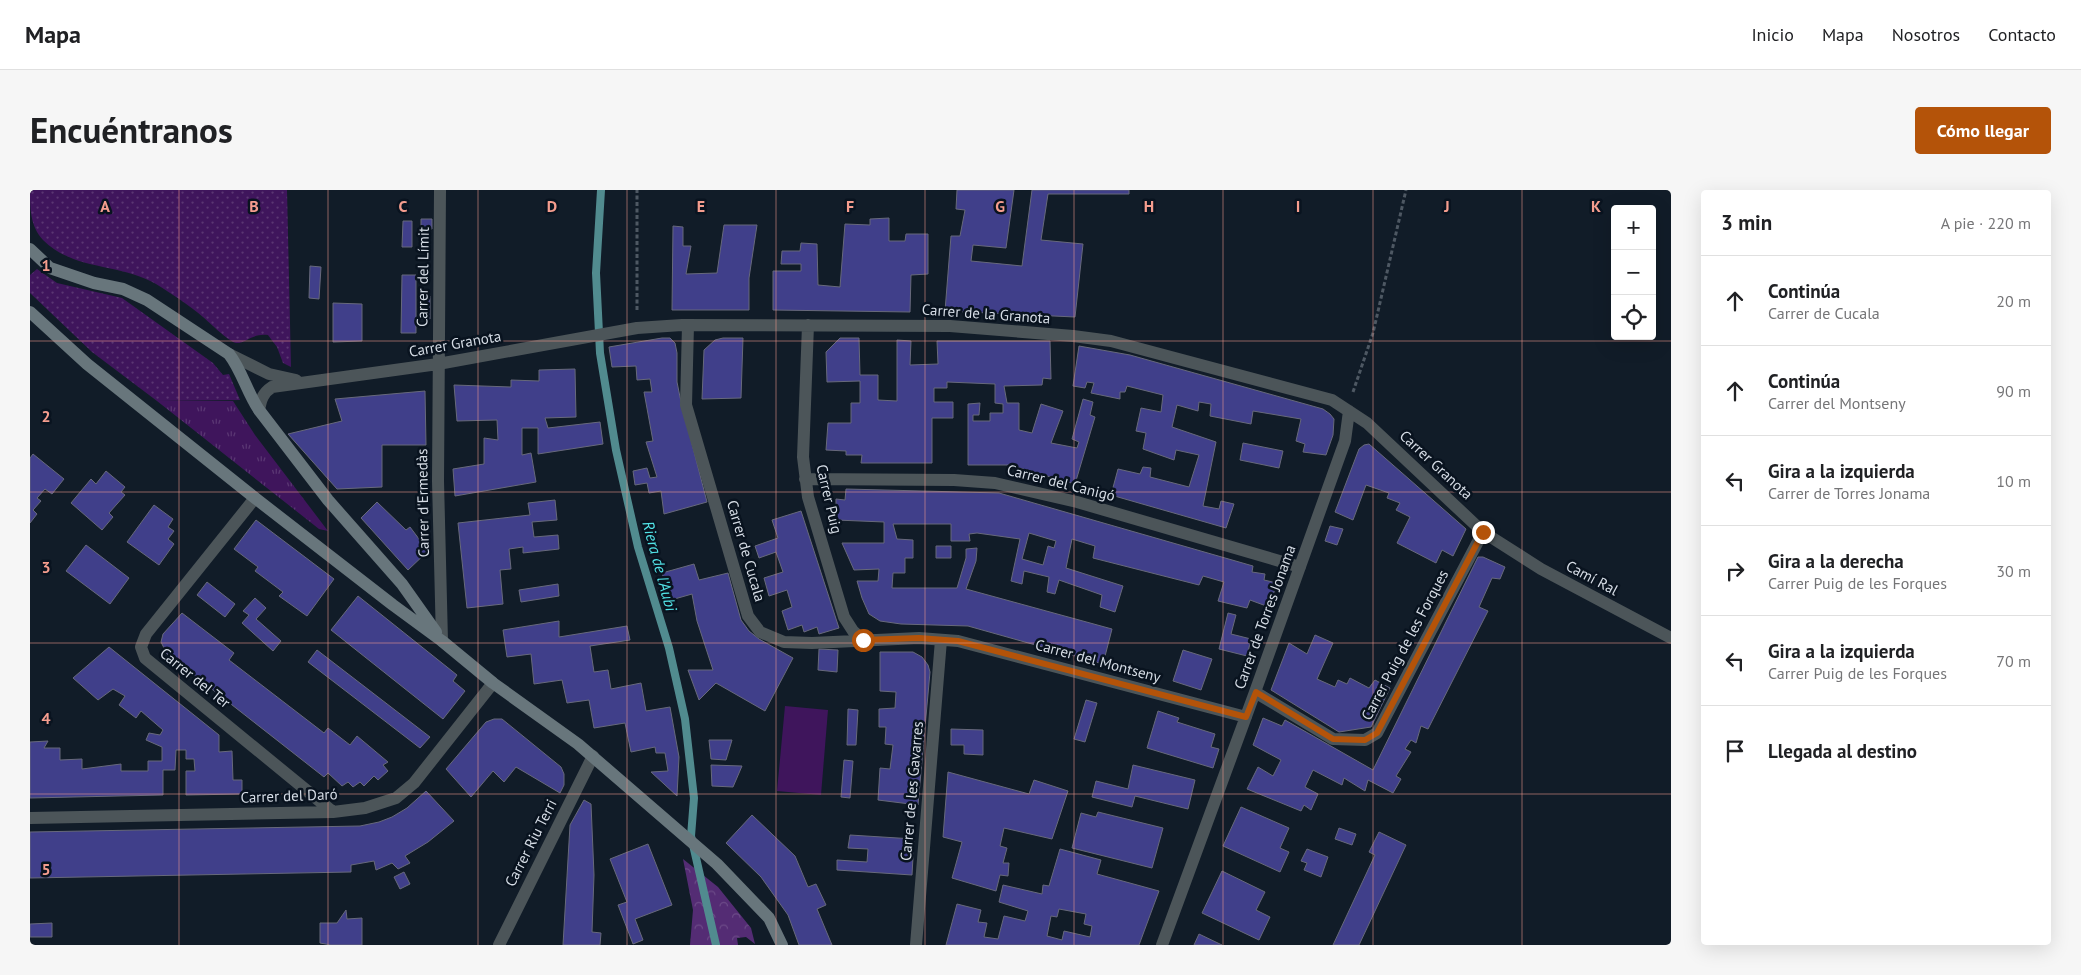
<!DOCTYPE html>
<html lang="es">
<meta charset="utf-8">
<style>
body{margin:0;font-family:"PT Sans",sans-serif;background:#f6f6f6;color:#202124}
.controls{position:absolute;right:15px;top:15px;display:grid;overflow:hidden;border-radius:5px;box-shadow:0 5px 20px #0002}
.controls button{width:45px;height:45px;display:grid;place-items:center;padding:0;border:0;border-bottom:1px solid #e0e0e0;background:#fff;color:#202124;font:25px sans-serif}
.stop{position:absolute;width:15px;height:15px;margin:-11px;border:4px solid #b45309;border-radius:50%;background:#fff}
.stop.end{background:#b45309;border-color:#fff;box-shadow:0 1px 5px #0008}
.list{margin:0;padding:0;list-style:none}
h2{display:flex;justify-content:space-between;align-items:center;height:65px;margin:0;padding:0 20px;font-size:21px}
h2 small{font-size:16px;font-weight:400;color:#757577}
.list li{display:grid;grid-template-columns:32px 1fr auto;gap:15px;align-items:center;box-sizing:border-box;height:90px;padding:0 20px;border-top:1px solid #e0e0e0}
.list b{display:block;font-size:19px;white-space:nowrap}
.list p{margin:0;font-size:16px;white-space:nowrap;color:#757577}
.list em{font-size:16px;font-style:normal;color:#757577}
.icon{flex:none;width:28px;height:28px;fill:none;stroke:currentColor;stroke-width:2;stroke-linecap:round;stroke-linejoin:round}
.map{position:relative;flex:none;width:1641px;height:755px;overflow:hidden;border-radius:5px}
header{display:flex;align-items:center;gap:30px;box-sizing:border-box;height:70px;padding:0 25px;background:#fff;border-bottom:1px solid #e0e0e0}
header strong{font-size:24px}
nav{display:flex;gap:28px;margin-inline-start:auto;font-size:18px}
.intro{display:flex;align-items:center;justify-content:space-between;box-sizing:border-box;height:120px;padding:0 30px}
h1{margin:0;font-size:35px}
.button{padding:12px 22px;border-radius:5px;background:#b45309;color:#fff;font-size:18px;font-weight:700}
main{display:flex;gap:30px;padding:0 30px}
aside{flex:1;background:#fff;border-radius:5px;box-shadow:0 5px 20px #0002}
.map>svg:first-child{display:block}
.grass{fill:url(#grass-dots)}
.forest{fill:url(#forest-crowns)}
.park{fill:url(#park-tufts)}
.pitch{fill:#3f155c}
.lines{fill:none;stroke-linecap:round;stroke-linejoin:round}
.stream{stroke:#518b8f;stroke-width:8}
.building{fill:#403f8a;stroke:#67697b;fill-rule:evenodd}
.path{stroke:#4e5863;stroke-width:3;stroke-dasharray:4 2.5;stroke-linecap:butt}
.street{stroke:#4c5559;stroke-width:12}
.secondary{stroke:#68767c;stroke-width:12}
.route{stroke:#b45309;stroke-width:6}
.grid{fill:none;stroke:#f59d8e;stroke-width:1;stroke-opacity:0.55}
.labels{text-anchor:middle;stroke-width:5;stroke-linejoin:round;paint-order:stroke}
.street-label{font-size:15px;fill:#d5dce5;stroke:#09131f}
.water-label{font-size:16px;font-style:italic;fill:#52e3e7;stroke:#09131f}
.grid-label{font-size:16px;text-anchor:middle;font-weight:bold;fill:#f59d8e;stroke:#09131f;stroke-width:5;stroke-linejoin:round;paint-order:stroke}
</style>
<header>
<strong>Mapa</strong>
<nav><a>Inicio</a><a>Mapa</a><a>Nosotros</a><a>Contacto</a></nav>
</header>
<div class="intro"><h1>Encuéntranos</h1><a class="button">Cómo llegar</a></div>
<main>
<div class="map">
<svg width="1641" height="755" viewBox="0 0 1641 755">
<defs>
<pattern id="grass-dots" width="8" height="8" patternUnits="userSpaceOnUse" patternTransform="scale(1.25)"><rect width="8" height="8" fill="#3f155c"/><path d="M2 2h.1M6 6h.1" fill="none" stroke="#5a3673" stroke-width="1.8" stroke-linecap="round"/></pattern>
<pattern id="forest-crowns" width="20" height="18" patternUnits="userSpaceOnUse" patternTransform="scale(1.25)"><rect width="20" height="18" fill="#542c74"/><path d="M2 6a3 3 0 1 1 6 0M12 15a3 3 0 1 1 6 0" fill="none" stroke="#6c4a88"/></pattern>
<pattern id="park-tufts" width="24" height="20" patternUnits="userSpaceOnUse" patternTransform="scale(1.25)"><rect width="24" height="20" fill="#3f155c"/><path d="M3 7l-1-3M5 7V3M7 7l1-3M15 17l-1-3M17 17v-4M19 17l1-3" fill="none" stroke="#5a3673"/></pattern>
</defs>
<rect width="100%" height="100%" fill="#111c28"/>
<path class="grass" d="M0,0H257L261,177L253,173L247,157L238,145C222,143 215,154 206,153C198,151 180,133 173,127C159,115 142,104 126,94C90,73 44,81 13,50C0,36 0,18 0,0Z
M7,79L27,93L92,108L183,173L193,185L199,184L210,210L127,211L62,162L0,103V85Z"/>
<path class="forest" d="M653,669L688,697L721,738L725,754L716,747L707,748L708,755H660L663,720Z"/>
<path class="park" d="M127,211H203L225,245L298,341L289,339Z"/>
<path class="pitch" d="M755,516L798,520L791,605L747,601Z"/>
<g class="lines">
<path class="stream" d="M571,0L566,83L570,163L586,260L608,357L639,458L655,529L664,608L661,646L686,755"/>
</g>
<path class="building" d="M927,0H984L976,58L943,55L941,71L992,76L1002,0H1099V4H1018L1011,50L1053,54L1045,127L915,121L921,46H930L935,20L926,19Z
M859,28V51H875L876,44H898V84L881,85L880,122L743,120V81H771V74H751L752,61H770L771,53L787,54L788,95L810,97L815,34L840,35V29Z
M391,29H402V39H391Z
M373,31H382V57H372Z
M694,35H727L719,88V120H642L643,36L653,37V56H661L656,84L687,83Z
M280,76L291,77L289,109L279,108Z
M372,85H386V143H371Z
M390,106H400V129H391Z
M303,113L332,114V151L303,152Z
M632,148H640L645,153L647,163V192L650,207L677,312L634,324L631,301L619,303L617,293L605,295L603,281L617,278L620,288L627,287L616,252L623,251L614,202H622L620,189L607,190L606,176L582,177L579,157Z
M693,148H713L711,208L672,209L674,160L685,150Z
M810,148H829L830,185H848V210L867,211V150L881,151L880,175L908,174L907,151H1020L1021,189L1013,188L1012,195L974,196L977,213H989V240L1002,243L1011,214L1033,221L1021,253L1047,258L1049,252L1042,249L1053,209L1063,212L1060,225L1065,227L1045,294L979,275H938V214L950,213L949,225H943V231H960V223H973V214L965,213V194L917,192V198H904V212H923V228H902V273H831L832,265H816V261L796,260L798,233H821V213H830V191L797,192L796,162Z
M1049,156L1100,165L1293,219L1300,224L1304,229L1303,245L1296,265L1273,262L1275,254L1266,251L1271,229L1223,221L1221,234L1180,226L1181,214L1169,212L1168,221L1147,215L1142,237L1186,252L1173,316L1189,319L1191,311L1204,314L1196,338L1081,305L1088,279L1110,284L1113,277L1121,278L1120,287L1159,297L1169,265L1146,260L1144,270L1113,259L1116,243L1106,241L1111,218L1131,222L1133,205L1097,196L1095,202H1090V209L1061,203L1064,193L1057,192L1055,198L1043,196Z
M545,179L546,227L515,228L518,238L570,232L573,254L508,264V238H492V265L501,263L506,292L425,306L423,279L454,274V248L468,250L467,230L427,231L424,195L481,197V190L509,191V180Z
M395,201L396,255H352V297L307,299L258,244L312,231L305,209Z
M1213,253L1253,261L1249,278L1210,270Z
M1339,254L1436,339L1423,366L1412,360L1406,373L1367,353L1380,327L1366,320L1370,313L1357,308L1359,303L1336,295L1323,330L1305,322L1329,259L1334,255Z
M3,264L34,289L22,304L15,299L7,308L11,311L3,320L7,324L0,333V268Z
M76,281L95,297L91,302L95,305L79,323L83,327L72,340L41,313L61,289L66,294Z
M816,299L969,303L1223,376L1222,382L1235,384L1234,390L1247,393L1239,417L1220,410L1217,418L1188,411L1194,392L1173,386L1169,395L1063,368L1065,356L1042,349L1036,378L1093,396L1085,422L1070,417L1072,405L1029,390L1025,404L1017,402L1019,387L994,381L992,394L981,391L990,349L947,343L939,344L940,351H921V334H863L867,349L883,350V368H875V383H863L862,398H927L936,368V359L947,358L946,371L936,399L1082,439L1073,474L938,436L871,434L850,431L839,424L832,408L827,391H848L849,379L824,380L812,353H854V332L806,330V309L815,310ZM999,343L1026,351L1024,358L1018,356L1013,375L992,369Z
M525,310L527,330L502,332L504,347L528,345L529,359L493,363V357L479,359L481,379L470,380L473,414L437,418L428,333L500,325L498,313Z
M347,312L376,340L380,337L398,361L378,380L331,328Z
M124,315L143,329L138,337L144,341L138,349L144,354L129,375L97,352Z
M771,321L809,438L789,444L787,437L774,442L772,435L758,440L752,421L762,417L757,400L739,406L734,388L753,382L746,362L729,368L725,356L748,348L742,330Z
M226,330L304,389L277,426L249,406L253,402L225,381L228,377L204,359Z
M1300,336L1313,339L1307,355L1295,351Z
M56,355L99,388L80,414L36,381Z
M906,356H921V368H906Z
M1448,367H1453L1475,377L1470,389L1462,388L1449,417L1458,421L1398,539L1391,536L1386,553L1381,550L1375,559L1381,562L1366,586L1371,589L1363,603L1338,590L1335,601L1314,588L1312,595L1283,580L1275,597L1288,604L1281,620L1274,615L1271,621L1217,599L1228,577L1243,586L1251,570L1223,555L1233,528L1252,536L1255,530L1343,580Z
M664,374L669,390L698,383L711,430L719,441L729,449L763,468L735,521L686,493L669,510L658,480H683L667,431L662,404L641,410L632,383Z
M177,392L205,414L195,427L167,405Z
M528,394L529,406L491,412L489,400Z
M328,406L427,485L423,491L435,501L413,529L301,440Z
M225,408L236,418L226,429L251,451L243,461L212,433L219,425L213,421Z
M152,423L204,463L199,470L294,543L298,538L320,555L327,546L358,572L353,575L358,581L348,590L344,586L334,596L330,592L323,597L318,592L312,596L298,583L294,587L137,464L131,452L133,444Z
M1198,423L1206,425L1201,444L1221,449L1217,466L1189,459Z
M529,431V447L597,436L600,450L560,456L564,482L578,480L581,499L611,493L616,521L640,517L649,567L647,606L621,582L638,581L635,563H626L625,557L601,562L595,533L564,538L559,510L537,513L532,490L504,494L501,464L477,467L473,440Z
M1285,445L1303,453L1287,489L1305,497L1308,490L1317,494L1320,488L1339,498L1345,490L1360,498L1341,537L1309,542L1241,500L1259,453L1277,464Z
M79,457L189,545V562L202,561L203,590H212V604L156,605V581H165L164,569H156V560H146L145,580H133V605L0,608V552L18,551L14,558H30V570L52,569V579L91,574V581H118V571H132V557L116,550L119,543L130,545L133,540L111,521L106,528L89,515L95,506L83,499L68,510L43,488Z
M789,459L808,460L807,482L788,480Z
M287,460L400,547L390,558L278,472Z
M1153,460L1182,469L1171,500L1143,491Z
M850,462H883L892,467L898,475L900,482L888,615L848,610L850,578L860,579L863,555L855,554L856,537H849V519L865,518L866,502L850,501Z
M1056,510L1067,513L1055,552L1044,549Z
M818,519L828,520L826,555H817Z
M1128,521L1149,528L1147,532L1185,544L1181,557L1189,559L1183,578L1117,558Z
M464,529H472L531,577L534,584V595L530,603L486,577L474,592L463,581L441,607L416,579L456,532Z
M921,539L953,540V565L934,564V555H921Z
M679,550H702L696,570L681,569Z
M814,570L823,571L820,608L811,607Z
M681,575L712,576L703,597L682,596Z
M1103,575L1165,590L1158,619L1105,606L1102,617L1062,607L1066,591L1098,599Z
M918,582L999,604L1004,590L1038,601L1022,649L974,638L970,656L977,658L973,673H979L978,686L970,685L966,701L922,688L932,652L913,647Z
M396,601L424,631L398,652L375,666L380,673L368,679L362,673L346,680L344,671L321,675V682L0,688V642L330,636L349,632L362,627L377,618Z
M554,610L561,614L564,685L562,742L571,743L570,755H533L540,635Z
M1211,617L1259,638L1250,658L1259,662L1250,682L1193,656Z
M1068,622L1133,638L1122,678L1042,658L1051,623L1066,627Z
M722,625L765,666L778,697L786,694L796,715L787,719L802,755H769L758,725L731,687L696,653Z
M1309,638L1326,644L1322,655L1305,649Z
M1349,642L1376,655L1329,755H1303L1345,665L1339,662Z
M820,645L884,649L882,685L807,680V670L837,672L838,659L818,658Z
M618,654L642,715L605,729L613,750L603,754L588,715L597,712L580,669Z
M1030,659L1071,670L1067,684L1129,701L1109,755H916L927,714L951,720L948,732L957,733L954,747L968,749L974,726L995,731L998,721L969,712L973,695L1012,704L1013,695L1019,696ZM1029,719L1056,724L1054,734L1062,736L1060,747L1034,741L1032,750L1017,746L1021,726L1027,727Z
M1277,659L1298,667L1291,687L1274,680L1277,673L1271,671Z
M1192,681L1235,702L1226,720L1240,727L1229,750L1172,723Z
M374,682L380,694L370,699L364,687Z
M316,720L317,729L332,728V755H301L290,753V733H307Z
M22,733V747H0V734Z
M1169,744L1192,755H1164Z"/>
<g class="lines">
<path class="path" d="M607,120V0
M1323,202L1343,143L1376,0"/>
<path class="street" d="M410,0L408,291L412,451
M658,135L656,215L718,426L730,442L754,452L782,453L889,448L928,451L1216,527
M778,135L773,267L778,307L814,427L823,441L833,450
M199,164L239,184L266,190
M229,220C231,209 233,203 242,197L408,174L607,138L652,135L920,136L1043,146L1081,151L1302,210L1337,233L1453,342L1511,379L1641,448
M775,289L924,290L965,293L1047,312L1270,377
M225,308L116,444L111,457L115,468L303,622
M1225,502L1303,549L1335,550L1347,543L1453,342
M0,628L303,622L335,618L366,608L384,593L463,493
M469,755L563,566
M886,755L911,450
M1132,755L1225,502L1315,251L1319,221"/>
<path class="secondary" d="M0,59L20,78L64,93L93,99L117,110L199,164C212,181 217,202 229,220L298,310L372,394L406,442
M0,122L57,174L225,308L363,415L412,451L463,493L548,554L687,674L739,728L752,755"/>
</g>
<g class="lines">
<path class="route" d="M833,450L889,448L928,451L1216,527L1226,502L1303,549L1335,550L1347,543L1453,342"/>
</g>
<path class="grid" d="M149,0V755M298,0V755M448,0V755M597,0V755M746,0V755M895,0V755M1044,0V755M1193,0V755M1343,0V755M1492,0V755M0,151H1641M0,302H1641M0,453H1641M0,604H1641"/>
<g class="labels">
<g class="street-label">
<text transform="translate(393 87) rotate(-89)" y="5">Carrer del Límit</text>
<text transform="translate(956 124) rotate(4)" y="5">Carrer de la Granota</text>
<text transform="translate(425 154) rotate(-10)" y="5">Carrer Granota</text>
<text transform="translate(1406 275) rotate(43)" y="5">Carrer Granota</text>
<text transform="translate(1031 293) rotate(14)" y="5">Carrer del Canigó</text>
<text transform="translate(799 309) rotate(77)" y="5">Carrer Puig</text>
<text transform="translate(393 313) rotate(-91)" y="5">Carrer d'Ermedàs</text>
<text transform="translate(716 361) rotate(74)" y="5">Carrer de Cucala</text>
<text transform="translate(1562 388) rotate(28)" y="5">Camí Ral</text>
<text transform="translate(1235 427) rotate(-70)" y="5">Carrer de Torres Jonama</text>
<text transform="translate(1375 455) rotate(-62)" y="5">Carrer Puig de les Forques</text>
<text transform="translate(1068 471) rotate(15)" y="5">Carrer del Montseny</text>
<text transform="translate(165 488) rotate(39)" y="5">Carrer del Ter</text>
<text transform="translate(882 601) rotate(-85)" y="5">Carrer de les Gavarres</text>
<text transform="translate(259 606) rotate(-2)" y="5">Carrer del Daró</text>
<text transform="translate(501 653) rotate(-63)" y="5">Carrer Riu Terri</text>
</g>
<g class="water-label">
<text transform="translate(630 376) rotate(75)" y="6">Riera de l'Aubi</text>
</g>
</g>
<g class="grid-label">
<text x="75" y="22">A</text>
<text x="224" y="22">B</text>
<text x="373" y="22">C</text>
<text x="522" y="22">D</text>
<text x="671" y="22">E</text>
<text x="820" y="22">F</text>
<text x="970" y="22">G</text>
<text x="1119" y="22">H</text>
<text x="1268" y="22">I</text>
<text x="1417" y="22">J</text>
<text x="1566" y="22">K</text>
<text x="16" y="81">1</text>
<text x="16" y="232">2</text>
<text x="16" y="383">3</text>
<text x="16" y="534">4</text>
<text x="16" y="685">5</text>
</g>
</svg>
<div class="controls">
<button>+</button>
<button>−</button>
<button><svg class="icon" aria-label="locate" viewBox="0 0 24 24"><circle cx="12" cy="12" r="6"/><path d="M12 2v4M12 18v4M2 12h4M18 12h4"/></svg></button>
</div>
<div class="stop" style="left:833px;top:450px"></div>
<div class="stop end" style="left:1453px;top:342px"></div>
</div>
<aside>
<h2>3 min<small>A pie · 220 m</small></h2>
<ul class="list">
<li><svg class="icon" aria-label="ahead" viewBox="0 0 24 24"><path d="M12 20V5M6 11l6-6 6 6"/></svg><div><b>Continúa</b><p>Carrer de Cucala</p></div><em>20 m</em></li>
<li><svg class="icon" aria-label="ahead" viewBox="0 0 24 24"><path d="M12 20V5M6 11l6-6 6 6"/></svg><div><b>Continúa</b><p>Carrer del Montseny</p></div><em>90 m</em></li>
<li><svg class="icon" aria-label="left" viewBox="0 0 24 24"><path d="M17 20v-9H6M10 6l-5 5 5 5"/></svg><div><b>Gira a la izquierda</b><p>Carrer de Torres Jonama</p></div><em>10 m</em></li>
<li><svg class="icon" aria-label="right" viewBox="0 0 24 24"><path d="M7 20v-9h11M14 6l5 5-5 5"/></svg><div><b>Gira a la derecha</b><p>Carrer Puig de les Forques</p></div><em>30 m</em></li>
<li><svg class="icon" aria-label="left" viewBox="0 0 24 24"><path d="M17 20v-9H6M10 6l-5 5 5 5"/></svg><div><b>Gira a la izquierda</b><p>Carrer Puig de les Forques</p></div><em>70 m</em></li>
<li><svg class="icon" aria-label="arrive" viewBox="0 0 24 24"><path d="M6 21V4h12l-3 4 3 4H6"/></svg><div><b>Llegada al destino</b></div></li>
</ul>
</aside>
</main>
